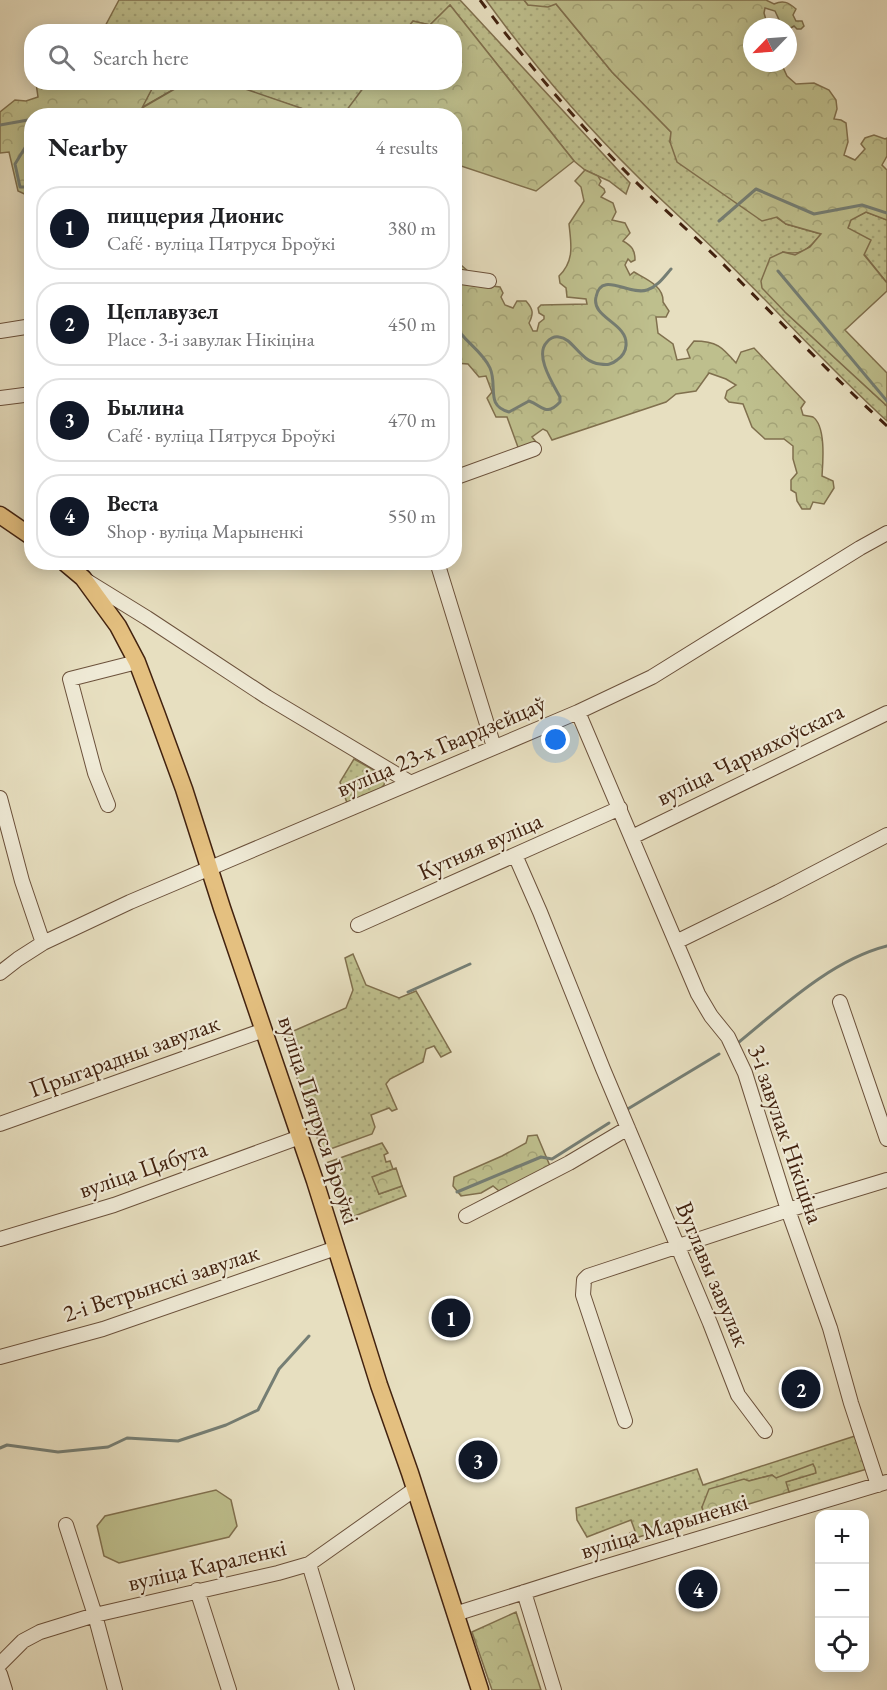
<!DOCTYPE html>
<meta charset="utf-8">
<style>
body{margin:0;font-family:"EB Garamond",serif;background:#f2f2f2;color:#202124}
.controls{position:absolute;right:18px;bottom:18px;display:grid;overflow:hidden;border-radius:12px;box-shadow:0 3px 15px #0003}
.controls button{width:54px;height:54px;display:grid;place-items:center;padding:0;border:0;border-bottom:2px solid #e0e0e0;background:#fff;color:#202124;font:30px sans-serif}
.compass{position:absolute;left:743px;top:18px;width:54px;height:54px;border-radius:50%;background:#fff;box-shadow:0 3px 15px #0003;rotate:245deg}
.you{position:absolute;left:556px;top:740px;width:21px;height:21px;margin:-15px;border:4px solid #fff;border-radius:50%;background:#1a73e8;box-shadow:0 0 0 9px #1a73e833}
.badge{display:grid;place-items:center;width:39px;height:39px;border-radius:50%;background:#111827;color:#fff;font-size:20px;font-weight:700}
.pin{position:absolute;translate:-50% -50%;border:3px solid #fff;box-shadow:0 2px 6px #0006}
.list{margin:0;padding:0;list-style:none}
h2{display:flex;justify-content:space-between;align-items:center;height:78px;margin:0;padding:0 24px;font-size:26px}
h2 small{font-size:20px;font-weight:400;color:#757577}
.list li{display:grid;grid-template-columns:39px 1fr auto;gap:18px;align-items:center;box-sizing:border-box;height:84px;margin:0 12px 12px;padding:0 12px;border:2px solid #e0e0e0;border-radius:24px}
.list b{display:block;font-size:22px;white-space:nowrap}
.list p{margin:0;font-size:20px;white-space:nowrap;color:#757577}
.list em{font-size:20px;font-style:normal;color:#757577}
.icon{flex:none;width:33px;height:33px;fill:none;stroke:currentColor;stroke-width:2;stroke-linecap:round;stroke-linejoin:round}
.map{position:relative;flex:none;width:887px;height:1690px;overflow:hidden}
.search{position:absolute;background:#fff;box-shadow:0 3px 15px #0003;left:24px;top:24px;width:438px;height:66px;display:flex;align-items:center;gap:15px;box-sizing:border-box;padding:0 21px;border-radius:24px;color:#757577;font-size:22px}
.panel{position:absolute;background:#fff;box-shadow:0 3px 15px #0003;left:24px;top:108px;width:438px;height:462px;border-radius:24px}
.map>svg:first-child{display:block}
.grass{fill:url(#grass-dots);stroke:#80704e;stroke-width:1.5}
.forest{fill:url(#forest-crowns);stroke:#80704e;stroke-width:1.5}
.pitch{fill:#bebf8d;stroke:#80704e;stroke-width:1.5}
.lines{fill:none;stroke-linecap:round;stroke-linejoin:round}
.stream{stroke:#757e74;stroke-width:3}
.minor-casing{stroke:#6b513b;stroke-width:16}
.major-casing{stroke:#42220f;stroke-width:19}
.minor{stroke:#efead6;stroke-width:14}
.major{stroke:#e4c080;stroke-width:16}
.rail{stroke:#42220f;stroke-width:3;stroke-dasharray:10 10;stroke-linecap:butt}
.labels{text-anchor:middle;stroke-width:4.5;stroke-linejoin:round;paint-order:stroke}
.street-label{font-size:24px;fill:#42220f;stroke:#efead6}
</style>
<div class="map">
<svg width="887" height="1690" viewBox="0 0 887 1690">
<defs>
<pattern id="grass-dots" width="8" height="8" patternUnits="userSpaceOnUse" patternTransform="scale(1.5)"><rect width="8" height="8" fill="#bebf8d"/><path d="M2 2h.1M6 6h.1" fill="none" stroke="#a4a478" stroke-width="1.8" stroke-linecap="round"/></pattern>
<pattern id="forest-crowns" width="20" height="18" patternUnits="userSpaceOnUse" patternTransform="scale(1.5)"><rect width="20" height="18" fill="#bebf8d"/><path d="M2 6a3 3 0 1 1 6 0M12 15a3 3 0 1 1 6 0" fill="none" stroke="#a4a478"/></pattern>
</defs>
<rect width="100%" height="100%" fill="#e7dfc0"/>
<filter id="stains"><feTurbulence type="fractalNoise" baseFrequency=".00333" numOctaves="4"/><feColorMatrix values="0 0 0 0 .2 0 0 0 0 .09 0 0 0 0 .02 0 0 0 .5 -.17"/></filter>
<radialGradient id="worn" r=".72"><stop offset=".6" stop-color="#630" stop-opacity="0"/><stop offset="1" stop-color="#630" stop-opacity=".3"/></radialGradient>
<path class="grass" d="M119,0H460L630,183L626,194L609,181L585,170L574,161L450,5L430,25L413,21L405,31L102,32Z
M486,0H524L528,5L556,4L612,72L671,132L670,142L786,224L821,234C809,249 802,256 783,252L785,312L887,406V421C828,367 774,307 716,251C690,226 663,202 637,176C582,122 531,62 486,0Z
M155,83H185L141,108Z
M225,83H367L343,116L321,115Z
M866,212L887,220V283L864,254L848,228L850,220Z
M354,759L379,773L385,781L384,785L381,788L347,803L340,782Z
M353,954L366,985L399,998L416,991L451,1052L441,1057L434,1046L426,1049L423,1062L390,1079L386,1084L397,1109L392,1111L389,1108L371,1115L375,1127L372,1134L322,1152L282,1033H289L346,1008L353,990L345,958Z
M382,1143L388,1153L384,1155L386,1162L390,1161L393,1169L373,1177L379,1194L402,1186L406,1196L347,1219L326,1163Z
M855,1436L867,1469L789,1492L785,1482L815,1473L776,1478L772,1475L749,1481L702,1507L705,1517L632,1539L630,1533L635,1531L631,1520L587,1537L577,1520L576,1508L697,1469L703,1485Z"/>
<path class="forest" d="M524,0H766L774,4C783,0 788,2 796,9L793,15L796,21H802L804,26L801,29H797L794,26L789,29L781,24L775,11L765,8L764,13L768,27H752V63H781L787,76L796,84L814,83L829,90L836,100L837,109L834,119L841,120L846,123L848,142L844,155L855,160L865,149L861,144L865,138L874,135L885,139L887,138V156L882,165L887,170V220L866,212L851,220L848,228L871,240L864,255L887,283V291L845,330L887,373V406L785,312L762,288L761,281L770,258L783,252L795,255L810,247L821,234L786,224L777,217L762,221L677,162L670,142L671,132L612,72L556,4L548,7L528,5Z
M450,5L574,161L536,191L455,164L454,116L343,115L367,83L454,82V32L405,31L413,21L430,25Z
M36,83H155L142,108L185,83L225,82L321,115L32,116L31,197L18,191L9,152L0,153V112L15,100L26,101L38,97Z
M585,170L598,176L601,181L599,185L604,189L605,192L601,197L613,203L616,212L612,220L625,223L630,233L623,241C632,246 635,250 635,260L631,262L628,259L625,265L630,275L634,272C646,279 664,286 663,302L669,311L666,317H656L658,333L673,344L677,360L690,358L687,350L694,341C717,341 722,347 736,363L741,352L754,348L805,402L801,408L803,415C807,416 810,416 813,417C826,426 823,462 822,476L833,481L834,488L824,504L813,502L810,509H802L797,501L796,493L791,490V480L797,473L793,459V446L784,439H765L752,427L743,404L729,402L725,398L727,391L736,385L726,379L709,373L696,391L676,394L666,402L552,440L547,431L543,429L532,437L536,442L535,447L519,450L507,417H496L487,398L492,392L486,376L479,377L468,364L455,363V266L461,265L484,285L500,287L503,293L501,297L505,305L513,308L517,301H526C533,309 534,313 529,323L533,331H537L539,323L544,319V316L539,313L538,308L541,305L587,304L586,299L567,297L566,288L560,283L559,276C575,260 571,244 569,224L584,201L581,187L575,181Z
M537,1135L550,1166L523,1182L499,1191L493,1186L481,1193L461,1196L453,1186L454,1177L502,1156L526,1143L528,1136Z
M396,1168L402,1186L379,1194L372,1177Z
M813,1464L815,1468L816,1473L786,1482L789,1492L705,1517L702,1507L709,1489L744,1479L749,1481L772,1475L776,1478Z
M516,1612L541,1690H492L472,1632Z"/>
<path class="pitch" d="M216,1490L231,1500L237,1526L229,1537L119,1563L104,1556L97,1526L105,1516Z"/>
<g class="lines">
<path class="stream" d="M0,125L28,120L31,138L15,164L20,187H32
M719,221L756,189L814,214L862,205L887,213
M778,271L887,401
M454,324C463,341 482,350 490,368C498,386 485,406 509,412L529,401C543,406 546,417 560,402V397C553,384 534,355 547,342C549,339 554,336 559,337C573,338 580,362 600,364C607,365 611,365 617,360C622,357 626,351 626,345C628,323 591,318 596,297C601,270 629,296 647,290C657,287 664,277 671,269
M408,992L470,964
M739,1042C783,1006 832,960 887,946
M626,1110L719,1054
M457,1192L541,1157L552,1159L609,1123
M0,1448L7,1445L58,1452L108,1447L127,1438L178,1441L226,1425L258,1410L279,1369L309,1336"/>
<g class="minor-casing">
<path id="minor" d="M454,276L489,281
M0,331L32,326
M0,398L32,394
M454,478L534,449
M437,562L494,747
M87,581L147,618L267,697L411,783
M578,712L698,994L711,1016L728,1037L745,1073L788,1210L830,1328L851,1403L878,1485
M0,798L22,881L43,943
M108,805L95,773L70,679L137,662
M632,837L887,713
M515,855L540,912L603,1069L710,1323L738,1395L765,1431
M358,925L620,808
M676,942L778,892L887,835
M0,973L18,959L43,943L130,902L578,712L652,677L860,548L887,533
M840,1002L887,1139
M0,1124L264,1030
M466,1216L569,1163L628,1128
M0,1239L114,1205L300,1137
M0,1357L103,1329L336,1248
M625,1421L583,1295L584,1280L588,1276L788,1210L887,1180
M66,1525L95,1615L115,1690
M309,1564L347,1690
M197,1590L229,1690
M524,1592L554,1690
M455,1614L591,1571L887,1482
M0,1664L23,1641L40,1632L95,1615L278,1573L309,1564L415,1489
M0,1674L5,1690"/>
</g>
<g class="major-casing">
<path id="major" d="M0,515L32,537
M64,562L83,578L118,626L137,662L157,715L184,789L222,908L315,1181L379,1385L410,1473L480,1690"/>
</g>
<use href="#minor" class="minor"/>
<use href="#major" class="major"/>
<path class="rail" d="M480,0C527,63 578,124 633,179C660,206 689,231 716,257C773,314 828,372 887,426"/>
</g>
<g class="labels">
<g class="street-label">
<text transform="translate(441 746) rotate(-23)" y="8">вуліца 23-х Гвардзейцаў</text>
<text transform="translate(750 754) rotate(-26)" y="8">вуліца Чарняхоўскага</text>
<text transform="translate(480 846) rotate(-24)" y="8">Кутняя вуліца</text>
<text transform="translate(124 1056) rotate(-20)" y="8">Прыгарадны завулак</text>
<text transform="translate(319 1120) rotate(72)" y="8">вуліца Пятруся Броўкі</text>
<text transform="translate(786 1134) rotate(71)" y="8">3-і завулак Нікіціна</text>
<text transform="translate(143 1169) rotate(-19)" y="8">вуліца Цябута</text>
<text transform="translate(713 1274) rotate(67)" y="8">Вуглавы завулак</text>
<text transform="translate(161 1283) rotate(-18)" y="8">2-і Ветрынскі завулак</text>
<text transform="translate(664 1526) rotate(-17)" y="8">вуліца Марыненкі</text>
<text transform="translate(207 1565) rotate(-13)" y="8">вуліца Караленкі</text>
</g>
</g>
<rect width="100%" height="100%" filter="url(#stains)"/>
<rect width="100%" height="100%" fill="url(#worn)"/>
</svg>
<div class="controls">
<button>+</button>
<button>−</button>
<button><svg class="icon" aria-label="locate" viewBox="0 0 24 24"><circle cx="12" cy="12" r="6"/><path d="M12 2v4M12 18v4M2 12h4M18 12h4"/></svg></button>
</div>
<svg class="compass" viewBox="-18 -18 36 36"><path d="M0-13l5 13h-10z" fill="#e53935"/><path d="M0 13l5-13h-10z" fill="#757577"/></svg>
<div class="you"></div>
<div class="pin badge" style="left:451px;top:1318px">1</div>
<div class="pin badge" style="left:801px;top:1389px">2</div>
<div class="pin badge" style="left:478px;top:1460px">3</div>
<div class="pin badge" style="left:698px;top:1589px">4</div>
<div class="search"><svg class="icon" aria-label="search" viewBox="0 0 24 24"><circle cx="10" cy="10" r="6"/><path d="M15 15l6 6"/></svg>Search here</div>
<section class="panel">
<h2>Nearby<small>4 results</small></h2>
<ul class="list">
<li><span class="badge">1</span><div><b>пиццерия Дионис</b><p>Café · вуліца Пятруся Броўкі</p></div><em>380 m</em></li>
<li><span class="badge">2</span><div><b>Цеплавузел</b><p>Place · 3-і завулак Нікіціна</p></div><em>450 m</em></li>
<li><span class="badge">3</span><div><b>Былина</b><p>Café · вуліца Пятруся Броўкі</p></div><em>470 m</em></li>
<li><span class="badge">4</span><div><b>Веста</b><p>Shop · вуліца Марыненкі</p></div><em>550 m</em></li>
</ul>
</section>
</div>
